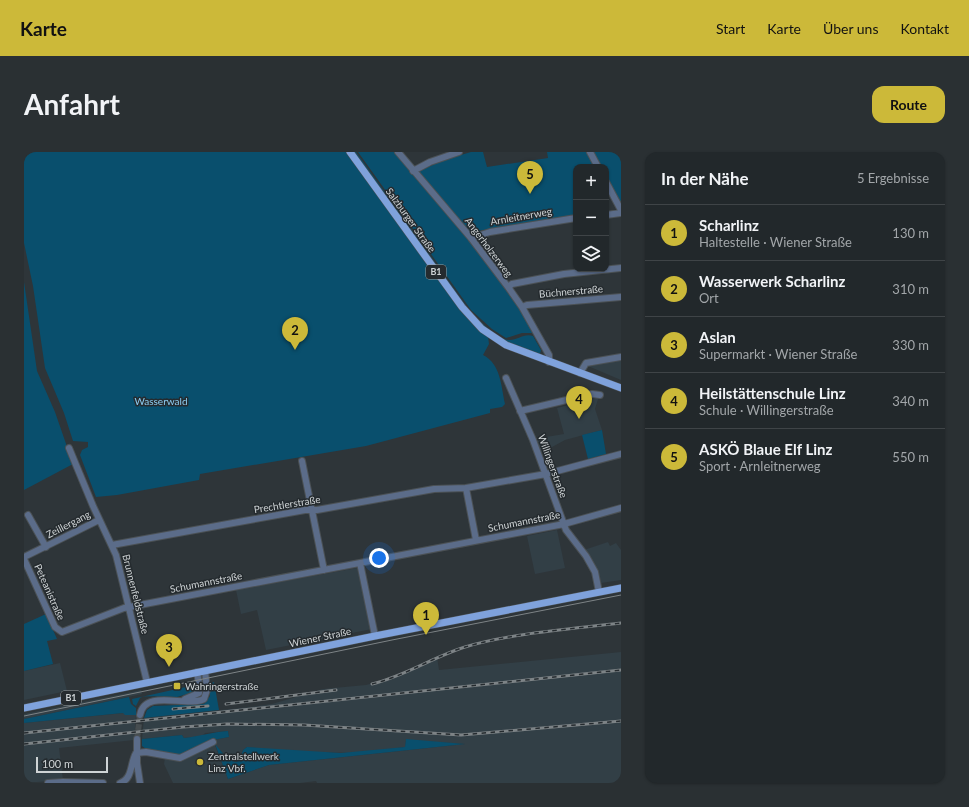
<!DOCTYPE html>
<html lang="de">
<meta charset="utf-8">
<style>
body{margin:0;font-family:Lato,sans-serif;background:#2a3033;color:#f1f3f6}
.controls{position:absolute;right:12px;top:12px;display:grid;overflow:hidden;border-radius:8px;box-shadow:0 1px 3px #0004}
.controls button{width:36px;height:36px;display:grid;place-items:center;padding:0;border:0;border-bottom:1px solid #3f4447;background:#22282b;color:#f1f3f6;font:20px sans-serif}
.scale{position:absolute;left:12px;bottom:10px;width:72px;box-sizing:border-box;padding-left:4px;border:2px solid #ced3d5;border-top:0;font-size:11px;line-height:14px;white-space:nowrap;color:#ced3d5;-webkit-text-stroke:3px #252b2f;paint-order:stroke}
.you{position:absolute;left:355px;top:406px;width:14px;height:14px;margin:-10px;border:3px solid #fff;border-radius:50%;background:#1a73e8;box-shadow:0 0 0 6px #1a73e833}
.badge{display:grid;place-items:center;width:26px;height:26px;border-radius:50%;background:#ccb939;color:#111;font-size:13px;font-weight:700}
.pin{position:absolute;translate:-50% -33px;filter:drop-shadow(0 1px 2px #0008)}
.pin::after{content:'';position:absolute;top:21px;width:14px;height:12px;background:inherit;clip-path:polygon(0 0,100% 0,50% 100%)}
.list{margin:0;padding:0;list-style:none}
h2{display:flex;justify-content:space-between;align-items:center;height:52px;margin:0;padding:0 16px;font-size:17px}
h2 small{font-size:13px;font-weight:400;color:#a2a6a9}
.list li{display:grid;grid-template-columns:26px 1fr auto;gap:12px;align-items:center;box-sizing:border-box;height:56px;padding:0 16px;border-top:1px solid #3f4447}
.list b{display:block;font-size:15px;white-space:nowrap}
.list p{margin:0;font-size:13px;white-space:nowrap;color:#a2a6a9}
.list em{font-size:13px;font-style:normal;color:#a2a6a9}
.icon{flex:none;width:22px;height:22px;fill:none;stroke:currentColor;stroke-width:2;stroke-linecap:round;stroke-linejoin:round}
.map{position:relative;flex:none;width:597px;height:631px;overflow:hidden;border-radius:12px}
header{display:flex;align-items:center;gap:24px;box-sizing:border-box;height:56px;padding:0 20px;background:#ccb939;color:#111}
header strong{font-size:19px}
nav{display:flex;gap:22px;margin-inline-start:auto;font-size:14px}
.intro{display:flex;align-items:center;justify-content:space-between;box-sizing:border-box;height:96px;padding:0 24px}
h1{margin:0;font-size:28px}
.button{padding:10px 18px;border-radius:12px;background:#ccb939;color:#111;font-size:14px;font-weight:700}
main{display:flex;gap:24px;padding:0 24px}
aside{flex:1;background:#22282b;border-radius:12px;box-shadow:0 1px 3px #0004}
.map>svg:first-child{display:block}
.built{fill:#323f46;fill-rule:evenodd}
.green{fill:#094f6d}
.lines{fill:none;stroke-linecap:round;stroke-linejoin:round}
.minor-tunnel{stroke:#464d50;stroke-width:6;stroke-dasharray:6 3;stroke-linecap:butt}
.minor-casing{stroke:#4b5155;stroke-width:8}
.major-casing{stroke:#4b5155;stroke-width:8}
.minor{stroke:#5b6c89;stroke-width:6}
.major{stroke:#7fa2dc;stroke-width:7}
.tram{stroke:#7d8386;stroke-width:1}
.rail-casing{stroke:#7d8386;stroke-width:3}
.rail{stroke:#252b2f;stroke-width:1.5;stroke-dasharray:4.5;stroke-linecap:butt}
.poi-dot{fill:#ccb939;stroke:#252b2f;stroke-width:1.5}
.labels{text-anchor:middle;stroke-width:3;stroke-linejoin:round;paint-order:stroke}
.shield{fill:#252b2f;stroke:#9ba1a3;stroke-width:1}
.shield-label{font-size:9px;font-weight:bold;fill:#ced3d5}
.street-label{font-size:10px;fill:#ced3d5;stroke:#252b2f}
.park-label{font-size:10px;fill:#8ccef3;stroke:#252b2f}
.poi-label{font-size:10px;fill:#ced3d5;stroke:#252b2f;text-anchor:start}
</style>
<header>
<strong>Karte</strong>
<nav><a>Start</a><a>Karte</a><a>Über uns</a><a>Kontakt</a></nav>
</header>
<div class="intro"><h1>Anfahrt</h1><a class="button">Route</a></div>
<main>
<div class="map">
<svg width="597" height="631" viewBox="0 0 597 631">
<rect width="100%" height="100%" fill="#2e3539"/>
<path class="built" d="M597,207V228L564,214V213Z
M572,246L574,247L571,257L578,278L541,288L517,301L513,289L522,285L540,282L533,256Z
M533,378L541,416L511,422L503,384Z
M584,390L586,394L592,391L597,398V428L577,431L575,422L560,398Z
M333,416L348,477L242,498L233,458L217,462L212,438Z
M597,500V631H293L292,629L276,631H149L140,612L141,606L189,588L205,585L204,579L181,581L178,584L160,586L158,583L118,587L120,566L227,555L248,552L299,537L342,533L368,526L413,505L415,518ZM382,588L441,592L245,613L204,627L191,593L202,605L212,610L216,607L219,598L223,595L273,600L335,601L381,595Z
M36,511L43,539L0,548V519Z
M117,538L118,542L0,567V562Z
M100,561L112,563L110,588L35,596L39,628L0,631V571Z"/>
<path class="green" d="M0,0H323L436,157L464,184L465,192L459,203C477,212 477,234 481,252L478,255L466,257V261L342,294L176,322L175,328L93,343L72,345L56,303L58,298L64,295V290L49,289L40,261L21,216L9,134L0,91Z
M330,0H332L446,159C454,167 472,186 484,188C493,189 499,181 509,184L517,198L516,202L482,190L452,169Z
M334,0H371C419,57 474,116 511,181H498L482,186L468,177L447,158Z
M447,0H459L463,15L524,6L523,0H597V53L582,33V15H552V64L446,80L394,20L417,9Z
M0,130L13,219L31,260L49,312L0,338Z
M578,278L582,302L564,307L558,283Z
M22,462L33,487L23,489L29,512L0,519V472Z
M190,530L195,558L120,566L123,558L129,554L180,552L186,544L185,532Z
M171,533L170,540L153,545L120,544L116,546L112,554L109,552L108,547Z
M105,545L107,552L112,556V563H101L99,561L0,571V567Z
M204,579L205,585L189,588L158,604L122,597L118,594V587L158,583L160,586C176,584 188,580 204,579Z
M382,587L441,592L245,613L204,627L191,592L202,605L212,610L216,607L219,598L223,595L317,601L381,595Z"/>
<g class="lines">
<path class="minor-tunnel" d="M113,587L116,563"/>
<g class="minor-casing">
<path id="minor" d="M374,0L447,86L484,135L498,155L525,203V210
M566,0L574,15
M389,19L406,10L435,0
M582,30L597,58
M582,63L597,61
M447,86L466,80L552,66
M484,135L488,132L540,122L597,116
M498,155L503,153L597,145
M556,221L562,211L597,205
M482,226L509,288L542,378L562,404L571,420L575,440
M496,259L568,242L576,243
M45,296L69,354L92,403L123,530
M278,309L300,418
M442,336L452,388
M4,363L22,395
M88,393L281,358H293L410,337L442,336L522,322L597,302
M0,405L75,368
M0,407L31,475L38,480L100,456L540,372L597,356
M336,411L351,484
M161,547L175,541V532L173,520
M116,563C121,536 163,556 180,547L183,538L181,519
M113,587V611L116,631
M24,631L39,630L79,631
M96,631C109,627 106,611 112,601L122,600L156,606L189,590"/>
</g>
<g class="major-casing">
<path id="major" d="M326,0L438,155L458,177L482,193L597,236
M0,556L351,484L597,436"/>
</g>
<use href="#minor" class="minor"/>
<use href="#major" class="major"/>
<path class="tram" d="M0,564L368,488L597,443"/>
<g class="rail-casing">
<path id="rail" d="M348,532C381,524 409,505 441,495C488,481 548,477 597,471
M202,552L312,538
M149,557L184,554
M0,581L597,518
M0,592L159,575L203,572L280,573L437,583L597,569"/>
</g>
<use href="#rail" class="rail"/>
</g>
<g class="poi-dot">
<rect x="149" y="530" width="8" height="8" rx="2"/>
<circle cx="176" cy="610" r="4"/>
</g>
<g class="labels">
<g class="shield">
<rect x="402" y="113" width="20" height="14" rx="3"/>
<rect x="37" y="539" width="20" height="14" rx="3"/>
</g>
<g class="shield-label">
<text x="412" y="123">B1</text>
<text x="47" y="549">B1</text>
</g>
<g class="street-label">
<text transform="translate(497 64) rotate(-10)" y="4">Arnleitnerweg</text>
<text transform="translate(387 68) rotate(54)" y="4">Salzburger Straße</text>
<text transform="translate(465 95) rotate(53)" y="4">Angerholzerweg</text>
<text transform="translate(547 139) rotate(-5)" y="4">Büchnerstraße</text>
<text transform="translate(529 314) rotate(70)" y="4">Willingerstraße</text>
<text transform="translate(263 352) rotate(-9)" y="4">Prechtlerstraße</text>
<text transform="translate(500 369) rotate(-11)" y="4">Schumannstraße</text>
<text transform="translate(44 372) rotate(-27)" y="4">Zeillergang</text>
<text transform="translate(182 430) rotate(-11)" y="4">Schumannstraße</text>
<text transform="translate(26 440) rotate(66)" y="4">Peteanistraße</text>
<text transform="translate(112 442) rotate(76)" y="4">Brunnenfeldstraße</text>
<text transform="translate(296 485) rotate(-12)" y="4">Wiener Straße</text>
</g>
<g class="park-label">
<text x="137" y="253">Wasserwald</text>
</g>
<g class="poi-label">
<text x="161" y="538">Wahringerstraße</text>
<text x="184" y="608">Zentralstellwerk<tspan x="184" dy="12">Linz Vbf.</tspan></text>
</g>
</g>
</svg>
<div class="controls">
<button>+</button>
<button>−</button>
<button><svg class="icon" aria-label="layers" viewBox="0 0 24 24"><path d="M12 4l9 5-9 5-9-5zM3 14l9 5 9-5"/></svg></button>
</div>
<div class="scale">100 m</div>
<div class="you"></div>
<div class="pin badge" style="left:402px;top:483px">1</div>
<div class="pin badge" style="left:271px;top:198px">2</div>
<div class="pin badge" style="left:145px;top:515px">3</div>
<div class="pin badge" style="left:555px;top:267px">4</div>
<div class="pin badge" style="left:506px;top:42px">5</div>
</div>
<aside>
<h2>In der Nähe<small>5 Ergebnisse</small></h2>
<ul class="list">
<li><span class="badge">1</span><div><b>Scharlinz</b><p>Haltestelle · Wiener Straße</p></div><em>130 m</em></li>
<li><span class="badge">2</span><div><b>Wasserwerk Scharlinz</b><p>Ort</p></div><em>310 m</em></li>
<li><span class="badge">3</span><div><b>Aslan</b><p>Supermarkt · Wiener Straße</p></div><em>330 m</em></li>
<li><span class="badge">4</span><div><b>Heilstättenschule Linz</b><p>Schule · Willingerstraße</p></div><em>340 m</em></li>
<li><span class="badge">5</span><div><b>ASKÖ Blaue Elf Linz</b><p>Sport · Arnleitnerweg</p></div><em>550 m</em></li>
</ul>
</aside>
</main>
